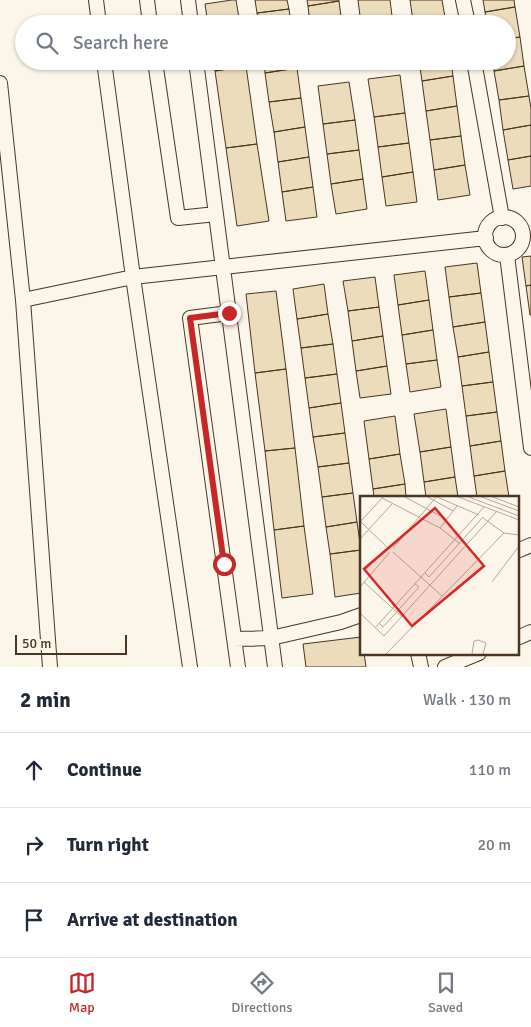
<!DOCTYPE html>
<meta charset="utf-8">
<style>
body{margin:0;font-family:Signika,sans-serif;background:#f2f2f3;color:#1f2937}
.scale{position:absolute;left:15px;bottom:12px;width:112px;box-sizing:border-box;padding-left:5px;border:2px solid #4a3520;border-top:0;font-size:14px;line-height:18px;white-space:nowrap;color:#4a3520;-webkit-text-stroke:4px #fbf6e9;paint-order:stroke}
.stop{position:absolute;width:15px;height:15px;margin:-11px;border:4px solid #c62828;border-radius:50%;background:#fff}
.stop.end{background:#c62828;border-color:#fff;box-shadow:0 1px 5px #0008}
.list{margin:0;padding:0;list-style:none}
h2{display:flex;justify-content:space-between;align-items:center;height:65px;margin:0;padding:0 20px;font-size:21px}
h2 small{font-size:16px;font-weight:400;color:#747a83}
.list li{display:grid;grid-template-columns:32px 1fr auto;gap:15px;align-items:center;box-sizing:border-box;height:75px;padding:0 20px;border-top:1px solid #e0e1e3}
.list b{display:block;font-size:19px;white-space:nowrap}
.list em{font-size:16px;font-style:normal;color:#747a83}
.icon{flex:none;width:28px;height:28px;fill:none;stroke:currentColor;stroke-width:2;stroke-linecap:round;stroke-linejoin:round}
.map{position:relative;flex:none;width:531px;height:667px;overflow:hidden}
.search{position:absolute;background:#fff;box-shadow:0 1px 4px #0004;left:15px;right:15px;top:15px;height:55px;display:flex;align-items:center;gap:12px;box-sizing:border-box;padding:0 18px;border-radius:28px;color:#747a83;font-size:19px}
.sheet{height:290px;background:#fff}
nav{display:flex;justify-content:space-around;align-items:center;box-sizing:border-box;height:70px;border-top:1px solid #e0e1e3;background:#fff;font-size:14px;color:#747a83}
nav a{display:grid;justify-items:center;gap:2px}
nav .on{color:#c62828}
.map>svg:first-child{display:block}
.building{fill:#ecdcbc;stroke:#4a3520}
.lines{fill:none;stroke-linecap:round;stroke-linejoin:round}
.minor-casing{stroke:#4a3520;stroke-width:16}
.minor{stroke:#fbf6e9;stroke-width:14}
.route{stroke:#c62828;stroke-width:6}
.inset-road{fill:none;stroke:#b4a999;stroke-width:1}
.view{fill:#d62828;fill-opacity:0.15;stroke:#d62828;stroke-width:2.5}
.inset-edge{fill:none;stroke:#4a3520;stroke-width:2.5}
</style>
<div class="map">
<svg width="531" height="667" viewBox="0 0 531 667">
<rect width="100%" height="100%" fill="#fbf6e9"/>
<path class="building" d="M232,0H236L240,24H208L205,4Z
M255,0H287L289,9L257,13Z
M307,0H339V1L308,6Z
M358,0H390L393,24H361Z
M410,0H442L445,17L413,21Z
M483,0H514L515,7L485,12Z
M339,1L342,24H310L308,6Z
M515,7L520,37L507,39V24H487L485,12Z
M289,9L291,24H258L257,13Z
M445,17L446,24H414L413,21Z
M520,37L524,66L494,71L493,61H507V39Z
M213,61H245L246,66L215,71Z
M264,61H296L297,68L265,73Z
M419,61H451L453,76L422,81Z
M246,66L257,144L226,148L215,71Z
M524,66L529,96L499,100L494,71Z
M297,68L301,98L269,102L265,73Z
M400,75L405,113L374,117L368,79Z
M453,76L457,106L426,111L422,81Z
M349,82L355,120L323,124L318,86Z
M529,96L531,109V125L503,130L499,100Z
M301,98L305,127L274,132L269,102Z
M457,106L461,136L430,140L426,111Z
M405,113L409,143L378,147L374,117Z
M355,120L359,150L327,154L323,124Z
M531,125V156L508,160L503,130Z
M305,127L309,157L278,162L274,132Z
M461,136L465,165L434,170L430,140Z
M409,143L413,172L382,177L378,147Z
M257,144L269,221L237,226L226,148Z
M359,150L363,179L331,184L327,154Z
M531,156V186L513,189L508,160Z
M309,157L313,187L282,192L278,162Z
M465,165L470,195L438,200L434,170Z
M413,172L417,202L386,206L382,177Z
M363,179L367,209L336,214L331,184Z
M313,187L317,217L286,221L282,192Z
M531,256V285L526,286L522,257Z
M477,263L481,293L449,297L445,267Z
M425,271L429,300L398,305L394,275Z
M375,277L379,307L348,311L343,281Z
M324,284L328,314L297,319L293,289Z
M531,285V315H530L526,286Z
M276,291L286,369L255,373L246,294Z
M481,293L485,322L453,327L449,297Z
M429,300L433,330L402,335L398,305Z
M379,307L383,336L352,341L348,311Z
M328,314L333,344L301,348L297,319Z
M485,322L489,352L458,357L453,327Z
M433,330L437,360L406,364L402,335Z
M383,336L387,366L356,371L352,341Z
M333,344L337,374L305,378L301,348Z
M489,352L493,382L462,386L458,357Z
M437,360L441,387L410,392L406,364Z
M387,366L391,394L360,398L356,371Z
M286,369L295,448L265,451L255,373Z
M337,374L341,403L309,408L305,378Z
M493,382L497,412L466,416L462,386Z
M341,403L345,433L313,437L309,408Z
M446,409L451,447L420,452L414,414Z
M497,412L501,441L470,446L466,416Z
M395,416L400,454L369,459L364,421Z
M345,433L349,463L318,467L313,437Z
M501,441L505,471L474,476L470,446Z
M451,447L455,477L424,482L420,452Z
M295,448L304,526L274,530L265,451Z
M400,454L405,484L373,489L369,459Z
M349,463L353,493L322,497L318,467Z
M505,471L509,497H477L474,476Z
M455,477L458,497H426L424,482Z
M405,484L406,497H374L373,489Z
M353,493L357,522L326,527L322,497Z
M357,522L361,550L330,554L326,527Z
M304,526L313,594L282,598L274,530Z
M361,550V593L335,597L330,554Z
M361,637V653H364L366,667H306L303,644Z"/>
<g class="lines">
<g class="minor-casing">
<path id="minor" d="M96,0L99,24
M147,0L150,24
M188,0L191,24
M463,0L468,24
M104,61L133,277L190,667
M155,61L178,218L216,214
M196,61L275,667
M474,61L502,218
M0,83L23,300L50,667
M485 236a19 19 0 1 1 38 0a19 19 0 1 1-38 0Z
M507,255L531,448
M23,300L133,277L486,238
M229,313L190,318L238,667
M517,551L531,545
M517,638L531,632
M234,639L271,638L341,622L361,615
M418,653L421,667
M445,667L479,653"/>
</g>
<use href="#minor" class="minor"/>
</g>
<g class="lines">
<path class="route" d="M224,564L190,318L229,313"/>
</g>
<g transform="translate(360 496)">
<rect width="159" height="159" fill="#fbf6e9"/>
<path class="inset-road" d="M43,0L86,23M66,0L93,15M96,0L159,24M106,0L159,20M119,0L159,15M130,0L159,11M77,1L119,19M22,2L80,32L99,47M123,22L144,37M0,25L29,53M0,26L24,0M80,32L97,10M0,43L32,8M33,52L77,0M33,56L82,100M65,77L69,81L123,21M4,86L42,121M132,86L159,50M0,91L30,56M0,117L24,140L137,15M19,127L23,131L59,91L55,88M15,132L124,11M26,158L144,37L159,39M112,158L114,145L118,144L126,147L123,158"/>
<path class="view" d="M75,12L124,70L52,130L4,73Z"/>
<rect width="159" height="159" class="inset-edge"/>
</g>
</svg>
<div class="scale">50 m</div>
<div class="stop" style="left:224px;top:564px"></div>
<div class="stop end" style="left:229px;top:313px"></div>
<div class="search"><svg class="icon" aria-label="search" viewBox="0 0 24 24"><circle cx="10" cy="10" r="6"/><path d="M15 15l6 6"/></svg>Search here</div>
</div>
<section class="sheet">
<h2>2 min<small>Walk · 130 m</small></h2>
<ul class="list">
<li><svg class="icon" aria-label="ahead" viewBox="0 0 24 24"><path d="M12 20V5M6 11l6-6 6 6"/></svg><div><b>Continue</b></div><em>110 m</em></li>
<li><svg class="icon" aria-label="right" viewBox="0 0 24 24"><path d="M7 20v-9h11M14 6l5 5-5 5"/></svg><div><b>Turn right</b></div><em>20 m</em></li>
<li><svg class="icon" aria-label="arrive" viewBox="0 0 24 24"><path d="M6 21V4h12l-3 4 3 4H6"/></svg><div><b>Arrive at destination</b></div></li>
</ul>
</section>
<nav>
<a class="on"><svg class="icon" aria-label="map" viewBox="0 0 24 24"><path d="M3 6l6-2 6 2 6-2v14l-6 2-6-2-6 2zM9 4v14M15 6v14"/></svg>Map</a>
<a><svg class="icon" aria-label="directions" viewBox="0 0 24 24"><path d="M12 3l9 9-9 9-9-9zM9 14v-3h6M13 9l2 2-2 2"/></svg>Directions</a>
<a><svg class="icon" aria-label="saved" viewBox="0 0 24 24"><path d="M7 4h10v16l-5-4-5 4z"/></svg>Saved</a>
</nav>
